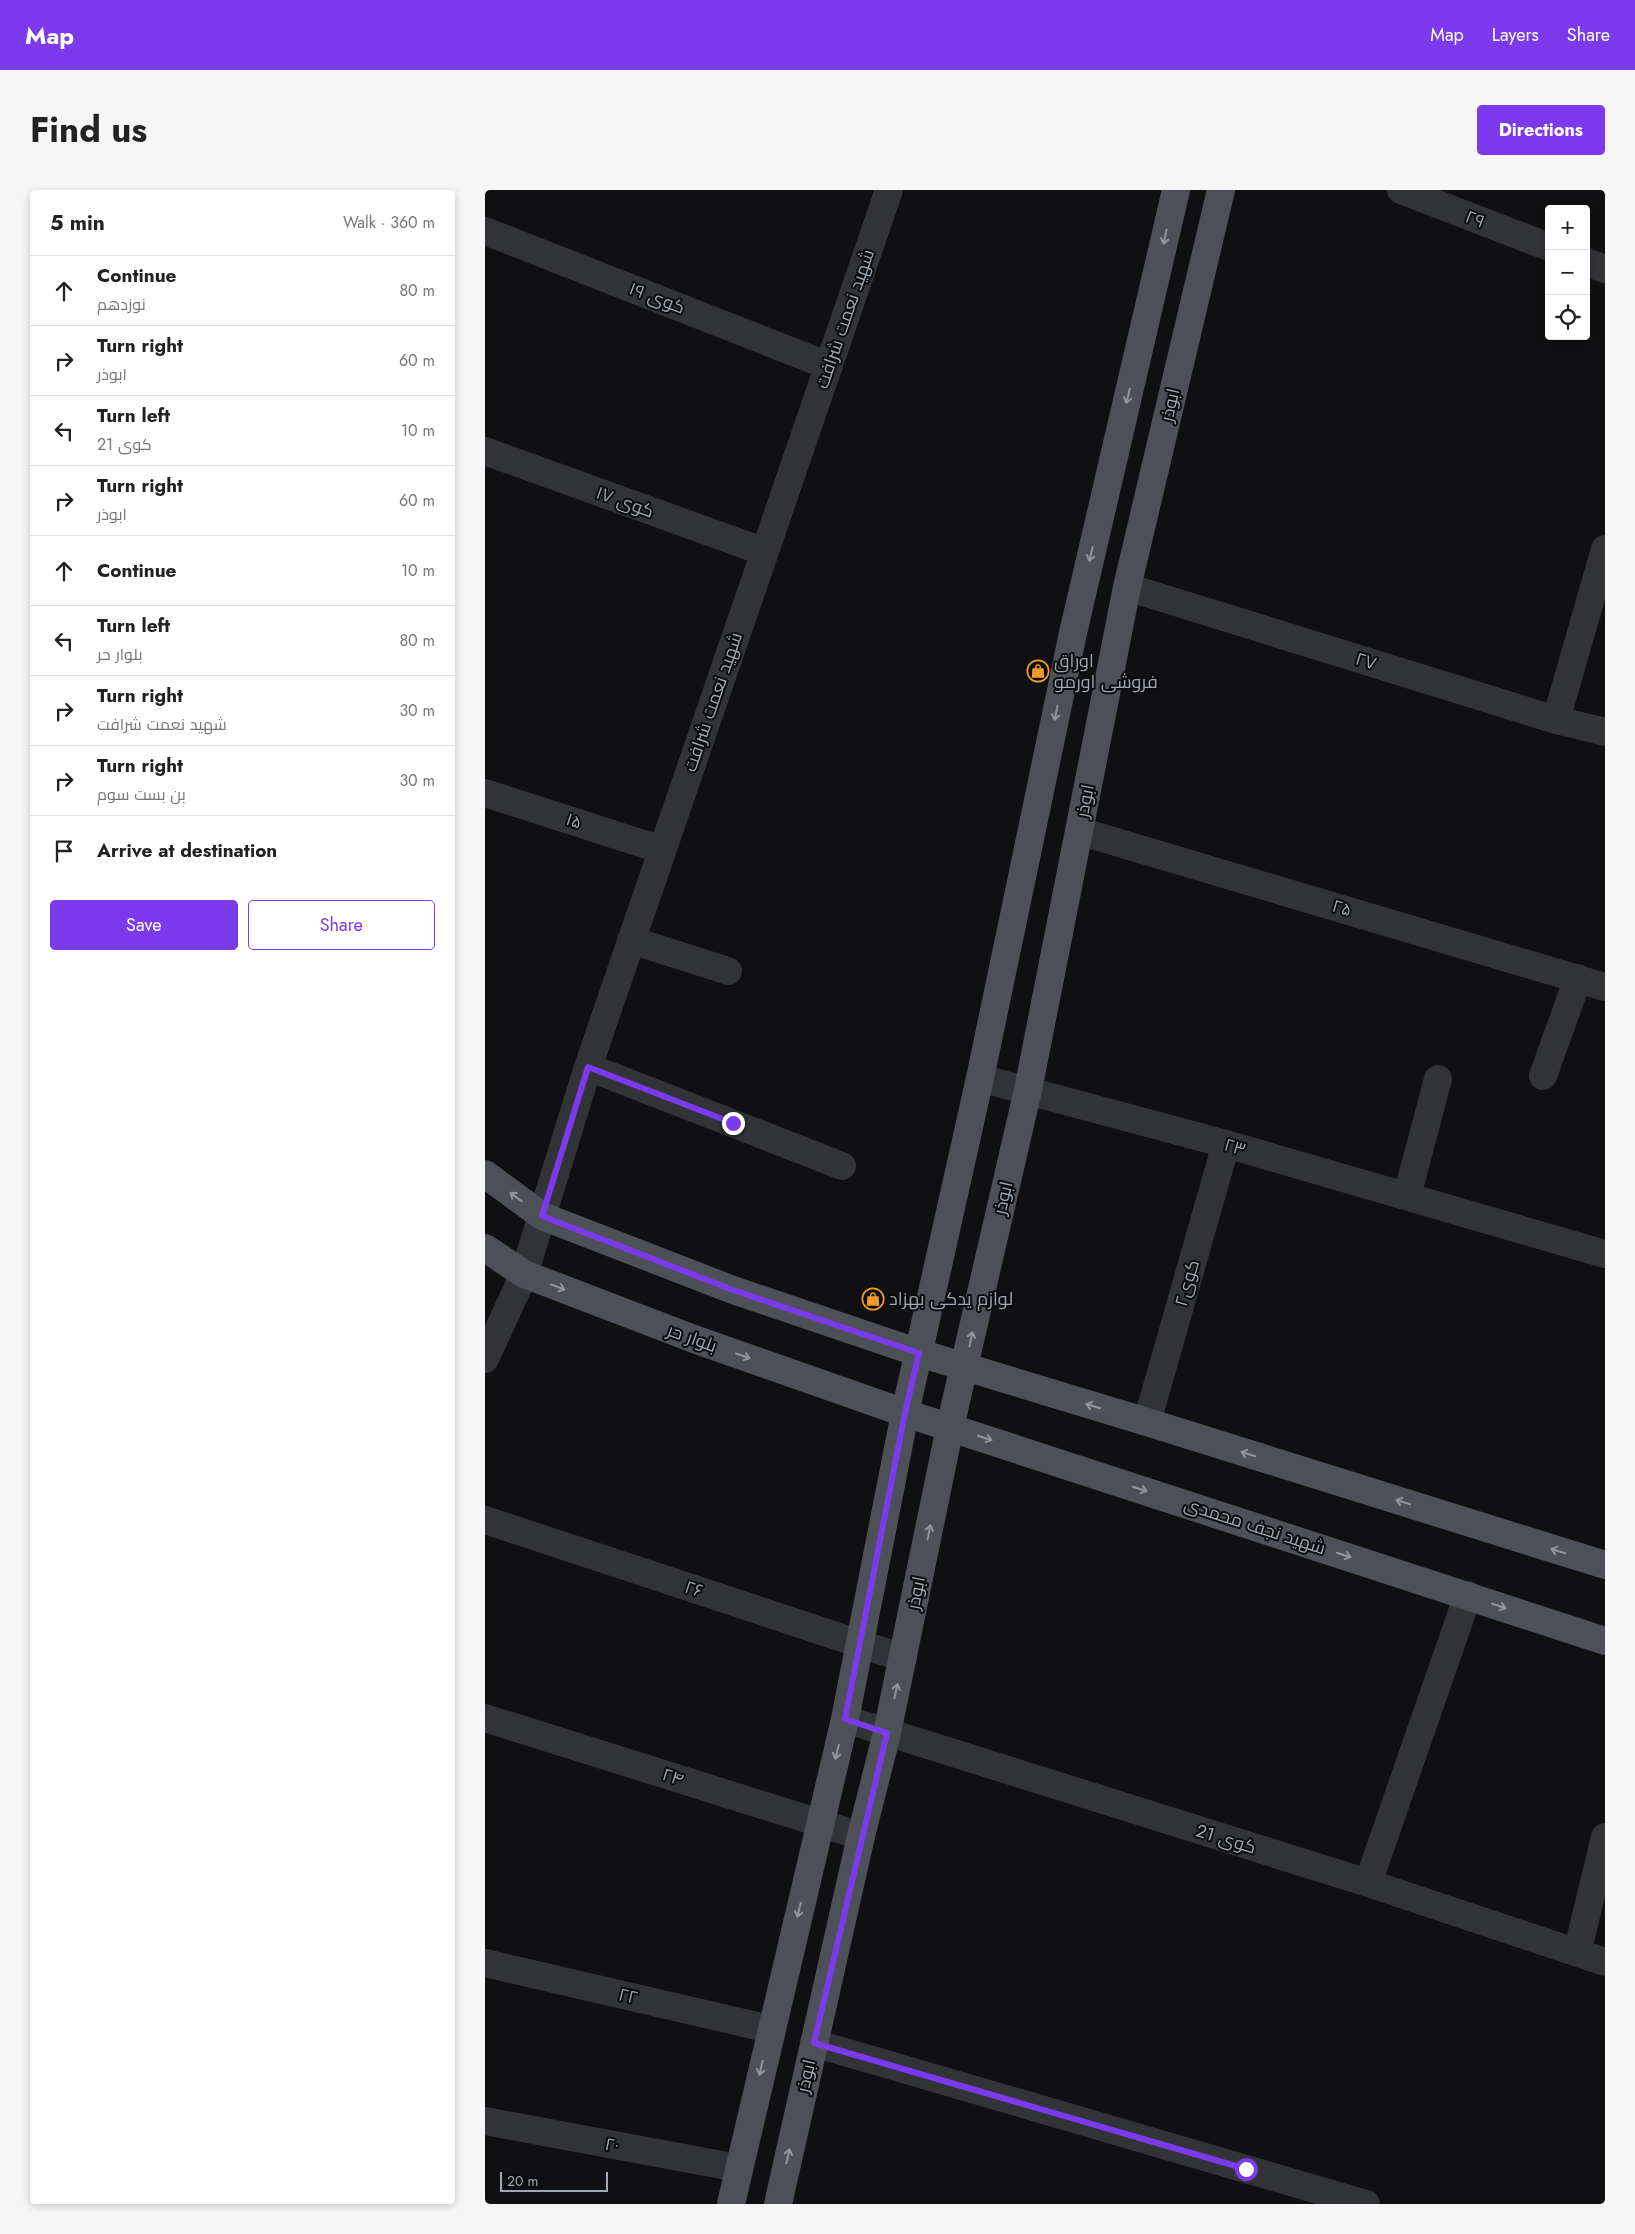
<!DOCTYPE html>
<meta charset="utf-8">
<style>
body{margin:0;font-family:Jost,Cairo,sans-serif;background:#f6f6f6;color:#222}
.controls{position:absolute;right:15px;top:15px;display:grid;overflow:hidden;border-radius:5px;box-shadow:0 2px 8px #0003}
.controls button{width:45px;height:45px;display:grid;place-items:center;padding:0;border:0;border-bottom:1px solid #e0e0e0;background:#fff;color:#222;font:25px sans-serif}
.scale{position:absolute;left:15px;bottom:12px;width:108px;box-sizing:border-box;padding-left:5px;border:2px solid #a1a8b3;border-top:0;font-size:14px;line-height:18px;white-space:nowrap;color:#a1a8b3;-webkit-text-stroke:4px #0b0c0d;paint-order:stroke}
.stop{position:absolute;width:15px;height:15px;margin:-11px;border:4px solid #7c3aed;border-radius:50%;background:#fff}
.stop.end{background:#7c3aed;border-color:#fff;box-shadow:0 1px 5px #0008}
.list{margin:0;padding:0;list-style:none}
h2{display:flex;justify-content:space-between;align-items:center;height:65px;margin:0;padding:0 20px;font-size:21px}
h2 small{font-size:16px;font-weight:400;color:#767676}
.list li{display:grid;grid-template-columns:32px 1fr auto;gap:15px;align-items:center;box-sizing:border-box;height:70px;padding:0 20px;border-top:1px solid #e0e0e0}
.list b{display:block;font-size:19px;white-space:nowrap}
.list p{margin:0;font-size:16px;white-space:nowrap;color:#767676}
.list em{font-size:16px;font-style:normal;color:#767676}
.actions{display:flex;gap:10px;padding:15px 20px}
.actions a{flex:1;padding:11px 0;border:1px solid #7c3aed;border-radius:5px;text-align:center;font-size:18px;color:#7c3aed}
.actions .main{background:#7c3aed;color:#fff}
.icon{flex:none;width:28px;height:28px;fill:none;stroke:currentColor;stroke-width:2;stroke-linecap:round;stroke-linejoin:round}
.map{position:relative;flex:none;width:1120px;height:2014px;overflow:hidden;border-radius:5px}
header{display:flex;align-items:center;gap:30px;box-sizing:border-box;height:70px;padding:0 25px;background:#7c3aed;color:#fff}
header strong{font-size:24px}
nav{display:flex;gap:28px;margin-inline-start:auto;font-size:18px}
.intro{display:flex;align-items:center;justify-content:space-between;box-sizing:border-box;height:120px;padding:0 30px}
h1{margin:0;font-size:35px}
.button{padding:12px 22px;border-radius:5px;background:#7c3aed;color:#fff;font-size:18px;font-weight:700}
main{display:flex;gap:30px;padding:0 30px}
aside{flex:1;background:#fff;border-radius:5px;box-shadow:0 2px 8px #0003}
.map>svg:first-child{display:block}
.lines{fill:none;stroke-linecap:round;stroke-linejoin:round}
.minor{stroke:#313337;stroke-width:28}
.major{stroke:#4d5056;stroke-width:28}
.oneway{stroke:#9096a0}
.route{stroke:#7c3aed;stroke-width:6}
.labels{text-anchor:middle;stroke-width:4;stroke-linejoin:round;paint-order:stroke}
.street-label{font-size:18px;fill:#a1a8b3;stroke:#0b0c0d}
.poi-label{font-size:18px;fill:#a1a8b3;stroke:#0b0c0d;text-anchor:start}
</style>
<header>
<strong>Map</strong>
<nav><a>Map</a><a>Layers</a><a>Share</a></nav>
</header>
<div class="intro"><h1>Find us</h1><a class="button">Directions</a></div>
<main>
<aside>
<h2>5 min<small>Walk · 360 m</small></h2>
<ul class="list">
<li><svg class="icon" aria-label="ahead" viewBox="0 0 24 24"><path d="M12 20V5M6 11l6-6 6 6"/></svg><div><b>Continue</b><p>نوزدهم</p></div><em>80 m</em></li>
<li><svg class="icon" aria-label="right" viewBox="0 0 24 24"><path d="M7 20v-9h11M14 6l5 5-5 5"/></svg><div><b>Turn right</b><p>ابوذر</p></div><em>60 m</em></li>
<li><svg class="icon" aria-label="left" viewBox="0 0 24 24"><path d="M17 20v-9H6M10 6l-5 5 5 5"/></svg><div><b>Turn left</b><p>کوی 21</p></div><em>10 m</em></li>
<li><svg class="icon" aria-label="right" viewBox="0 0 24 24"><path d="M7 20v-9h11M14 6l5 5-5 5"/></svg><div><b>Turn right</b><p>ابوذر</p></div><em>60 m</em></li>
<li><svg class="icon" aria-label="ahead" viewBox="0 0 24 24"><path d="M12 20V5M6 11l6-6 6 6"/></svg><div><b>Continue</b></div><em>10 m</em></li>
<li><svg class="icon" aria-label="left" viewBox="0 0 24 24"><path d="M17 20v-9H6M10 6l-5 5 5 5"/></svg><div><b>Turn left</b><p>بلوار حر</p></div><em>80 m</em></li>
<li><svg class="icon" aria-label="right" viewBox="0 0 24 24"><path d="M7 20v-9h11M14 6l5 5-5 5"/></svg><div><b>Turn right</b><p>شهید نعمت شرافت</p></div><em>30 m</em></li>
<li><svg class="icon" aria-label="right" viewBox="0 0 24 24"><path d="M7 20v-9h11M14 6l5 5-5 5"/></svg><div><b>Turn right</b><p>بن بست سوم</p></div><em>30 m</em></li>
<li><svg class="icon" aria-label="arrive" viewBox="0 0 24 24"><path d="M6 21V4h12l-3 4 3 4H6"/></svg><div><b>Arrive at destination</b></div></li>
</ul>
<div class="actions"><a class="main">Save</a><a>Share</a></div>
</aside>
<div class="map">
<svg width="1120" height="2014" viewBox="0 0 1120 2014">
<rect width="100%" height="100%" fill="#101012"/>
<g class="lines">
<path class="minor" d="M916,0L1064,57
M0,41L344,176
M1101,72L1120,79
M0,261L280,362
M642,397L1071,530L1120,542
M1071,530L1120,359
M0,603L177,660
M594,641L1120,797
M146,750L243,781
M103,877L357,976
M1058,886L1093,788
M495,888L741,954L1120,1064
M922,1006L953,889
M0,1169L39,1084L103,877L404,0
M662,1232L741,954
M0,1330L418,1468
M0,1528L376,1646
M360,1529L883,1693L1120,1772
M883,1693L983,1405
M1092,1763L1120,1647
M0,1773L285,1839
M329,1853L881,2014
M0,1931L253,1978"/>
<path class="major" d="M0,984L57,1026L248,1100L434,1163L662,1232L1120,1375
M0,1058L39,1084L209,1149L420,1223L1120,1451
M246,2014L360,1529L420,1223L495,888L588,443L691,0
M293,2014L376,1646L402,1543L465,1237L543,900L642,397L736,0"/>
</g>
<defs><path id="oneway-shaft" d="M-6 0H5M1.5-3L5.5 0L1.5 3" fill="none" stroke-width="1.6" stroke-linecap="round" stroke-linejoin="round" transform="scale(1.25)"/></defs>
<g class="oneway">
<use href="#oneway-shaft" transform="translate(680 47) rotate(103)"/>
<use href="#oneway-shaft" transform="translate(643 206) rotate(103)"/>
<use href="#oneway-shaft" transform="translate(606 364) rotate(103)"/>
<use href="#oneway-shaft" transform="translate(571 523) rotate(102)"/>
<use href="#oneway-shaft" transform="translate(31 1007) rotate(-143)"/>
<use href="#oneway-shaft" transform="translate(73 1097) rotate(21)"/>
<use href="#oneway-shaft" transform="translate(486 1149) rotate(-77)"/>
<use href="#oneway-shaft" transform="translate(258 1166) rotate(19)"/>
<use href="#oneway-shaft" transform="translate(608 1216) rotate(-163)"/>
<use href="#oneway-shaft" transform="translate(500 1248) rotate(18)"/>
<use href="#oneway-shaft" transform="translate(763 1264) rotate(-163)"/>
<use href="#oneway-shaft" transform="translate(655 1299) rotate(18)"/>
<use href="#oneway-shaft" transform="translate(918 1312) rotate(-163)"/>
<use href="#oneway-shaft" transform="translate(444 1342) rotate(-79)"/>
<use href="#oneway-shaft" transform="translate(1073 1361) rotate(-163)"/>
<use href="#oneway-shaft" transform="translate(859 1365) rotate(18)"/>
<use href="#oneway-shaft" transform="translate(1014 1416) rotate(19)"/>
<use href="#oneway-shaft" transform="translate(411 1501) rotate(-78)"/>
<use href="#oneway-shaft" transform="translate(352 1562) rotate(104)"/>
<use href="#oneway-shaft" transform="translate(314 1720) rotate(104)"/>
<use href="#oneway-shaft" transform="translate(276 1878) rotate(103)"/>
<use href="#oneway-shaft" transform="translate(303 1966) rotate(-77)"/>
</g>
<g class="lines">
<path class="route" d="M248,933L103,877L57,1026L248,1100L434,1163L420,1223L360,1529L402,1543L329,1853L761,1979"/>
</g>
<defs>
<g id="shop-ring" transform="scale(1.125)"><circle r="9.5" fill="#0b0c0d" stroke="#f29c28" stroke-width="1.5"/><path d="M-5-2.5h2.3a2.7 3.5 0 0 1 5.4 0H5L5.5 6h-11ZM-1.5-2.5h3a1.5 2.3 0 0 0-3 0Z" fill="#f29c28"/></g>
</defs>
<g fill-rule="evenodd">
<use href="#shop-ring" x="553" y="481"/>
<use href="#shop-ring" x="388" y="1109"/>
</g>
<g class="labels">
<g class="street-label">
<text transform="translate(990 29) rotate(21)" y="6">۲۹</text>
<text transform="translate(172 108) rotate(21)" y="6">کوی ۱۹</text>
<text transform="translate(360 129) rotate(-71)" y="6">شهید نعمت شرافت</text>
<text transform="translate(685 215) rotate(-77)" y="6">ابوذر</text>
<text transform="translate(140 312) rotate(20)" y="6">کوی ۱۷</text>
<text transform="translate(881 471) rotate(17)" y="6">۲۷</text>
<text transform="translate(228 512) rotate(-71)" y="6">شهید نعمت شرافت</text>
<text transform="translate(600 611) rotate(-79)" y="6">ابوذر</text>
<text transform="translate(89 631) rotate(18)" y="6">۱۵</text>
<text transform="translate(857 718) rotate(16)" y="6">۲۵</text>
<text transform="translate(750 957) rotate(16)" y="6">۲۳</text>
<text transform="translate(518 1008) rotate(-77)" y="6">ابوذر</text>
<text transform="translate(702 1093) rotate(-74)" y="6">کوی۲</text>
<text transform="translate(207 1148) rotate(20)" y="6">بلوار حر</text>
<text transform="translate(770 1336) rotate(18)" y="6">شهید نجف محمدی</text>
<text transform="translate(209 1399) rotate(18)" y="6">۲۶</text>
<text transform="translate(431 1403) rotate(-79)" y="6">ابوذر</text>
<text transform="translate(188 1587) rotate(17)" y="6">۲۴</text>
<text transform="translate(741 1649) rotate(17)" y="6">کوی 21</text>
<text transform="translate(143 1806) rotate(13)" y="6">۲۲</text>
<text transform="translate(321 1886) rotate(-77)" y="6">ابوذر</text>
<text transform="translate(127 1955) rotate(10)" y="6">۲۰</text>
</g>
<g class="poi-label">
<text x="569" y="477">اوراق<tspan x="569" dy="21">فروشی اورمو</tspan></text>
<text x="404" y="1115">لوازم یدکی بهزاد</text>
</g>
</g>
</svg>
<div class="controls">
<button>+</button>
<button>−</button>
<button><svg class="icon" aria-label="locate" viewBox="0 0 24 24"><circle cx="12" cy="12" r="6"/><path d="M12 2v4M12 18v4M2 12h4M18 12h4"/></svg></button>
</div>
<div class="scale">20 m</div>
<div class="stop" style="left:761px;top:1979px"></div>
<div class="stop end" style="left:248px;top:933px"></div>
</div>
</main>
